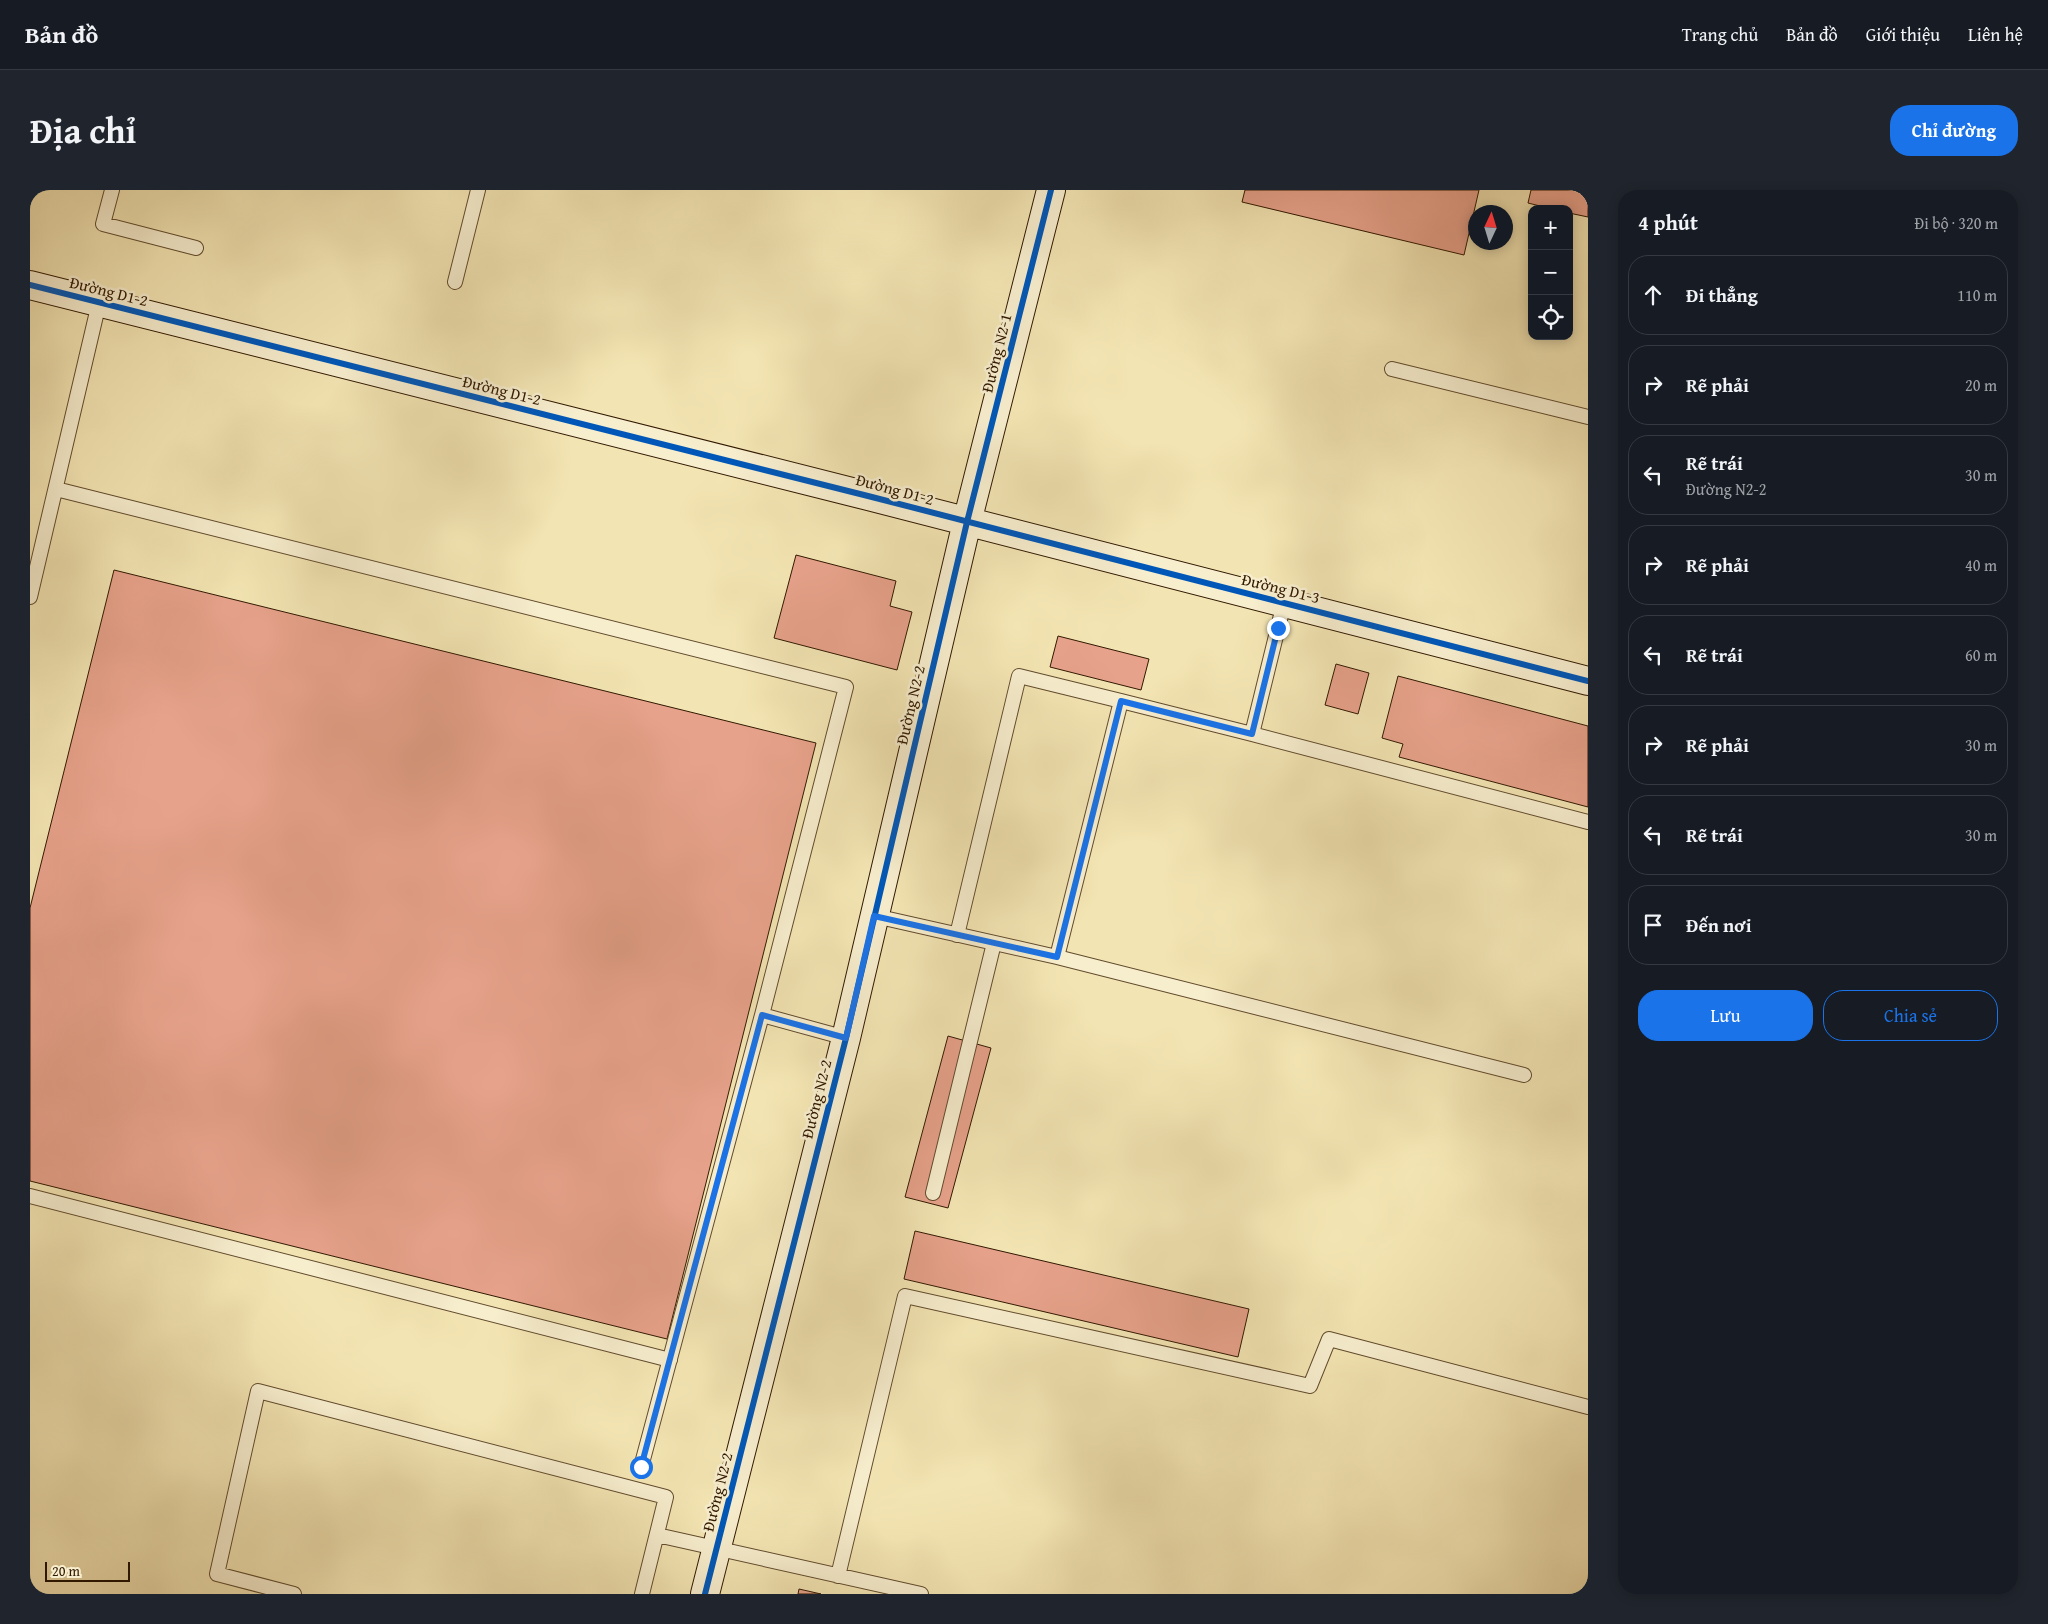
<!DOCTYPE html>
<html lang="vi">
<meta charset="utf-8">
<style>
body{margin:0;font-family:"Gentium Book Plus",serif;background:#20242c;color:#f1f3f6}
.controls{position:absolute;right:15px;top:15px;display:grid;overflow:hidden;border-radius:10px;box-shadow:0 2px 12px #0003}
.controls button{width:45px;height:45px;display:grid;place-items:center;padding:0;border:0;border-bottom:1px solid #363941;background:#171b24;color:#f1f3f6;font:25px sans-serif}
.compass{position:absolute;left:1438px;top:15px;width:45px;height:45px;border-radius:50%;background:#171b24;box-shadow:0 2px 12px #0003;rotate:4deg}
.scale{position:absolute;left:15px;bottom:12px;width:85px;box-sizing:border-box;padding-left:5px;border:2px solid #311800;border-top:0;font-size:14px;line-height:18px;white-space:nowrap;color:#311800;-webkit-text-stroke:4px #f7eece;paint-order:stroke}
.stop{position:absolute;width:15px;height:15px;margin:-11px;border:4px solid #1a73e8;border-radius:50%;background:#fff}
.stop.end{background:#1a73e8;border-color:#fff;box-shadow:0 1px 5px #0008}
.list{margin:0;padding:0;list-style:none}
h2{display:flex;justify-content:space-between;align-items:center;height:65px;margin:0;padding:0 20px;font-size:21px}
h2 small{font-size:16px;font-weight:400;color:#9ea1a6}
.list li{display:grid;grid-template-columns:32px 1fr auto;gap:15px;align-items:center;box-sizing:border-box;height:80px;margin:0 10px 10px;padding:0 10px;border:1px solid #363941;border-radius:20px}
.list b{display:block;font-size:19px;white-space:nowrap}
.list p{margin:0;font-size:16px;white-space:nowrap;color:#9ea1a6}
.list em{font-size:16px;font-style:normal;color:#9ea1a6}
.actions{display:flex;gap:10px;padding:15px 20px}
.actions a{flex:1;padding:11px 0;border:1px solid #1a73e8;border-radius:20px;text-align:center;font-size:18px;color:#1a73e8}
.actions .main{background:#1a73e8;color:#fff}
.icon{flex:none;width:28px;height:28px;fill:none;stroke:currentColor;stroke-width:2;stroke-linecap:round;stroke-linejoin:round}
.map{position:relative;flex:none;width:1558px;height:1404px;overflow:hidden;border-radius:20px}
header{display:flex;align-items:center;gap:30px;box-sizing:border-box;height:70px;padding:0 25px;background:#171b24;border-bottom:1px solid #363941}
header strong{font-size:24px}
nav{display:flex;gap:28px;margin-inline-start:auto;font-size:18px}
.intro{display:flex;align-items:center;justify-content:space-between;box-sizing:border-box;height:120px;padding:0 30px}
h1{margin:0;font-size:35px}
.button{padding:12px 22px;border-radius:20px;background:#1a73e8;color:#fff;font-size:18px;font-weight:700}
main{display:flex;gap:30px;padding:0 30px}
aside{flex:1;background:#171b24;border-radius:20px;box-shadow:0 2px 12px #0003}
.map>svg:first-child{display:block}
.building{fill:#e7a28b;stroke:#311800}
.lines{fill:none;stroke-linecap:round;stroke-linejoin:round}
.lane-casing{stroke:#624b2d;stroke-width:16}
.secondary-casing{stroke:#311800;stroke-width:30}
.lane{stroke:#f7eece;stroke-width:14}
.secondary{stroke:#f7eece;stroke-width:28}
.cycleway-casing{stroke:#f7eece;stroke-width:9}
.cycleway{stroke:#0057b8;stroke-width:6}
.route{stroke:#1a73e8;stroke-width:6}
.labels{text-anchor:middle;stroke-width:5;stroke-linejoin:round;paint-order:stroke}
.street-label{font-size:16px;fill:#311800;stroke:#f7eece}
</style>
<header>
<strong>Bản đồ</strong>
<nav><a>Trang chủ</a><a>Bản đồ</a><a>Giới thiệu</a><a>Liên hệ</a></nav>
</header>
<div class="intro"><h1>Địa chỉ</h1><a class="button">Chỉ đường</a></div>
<main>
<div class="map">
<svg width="1558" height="1404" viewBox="0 0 1558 1404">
<rect width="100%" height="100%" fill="#f3e5b3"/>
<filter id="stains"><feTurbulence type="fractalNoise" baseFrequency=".004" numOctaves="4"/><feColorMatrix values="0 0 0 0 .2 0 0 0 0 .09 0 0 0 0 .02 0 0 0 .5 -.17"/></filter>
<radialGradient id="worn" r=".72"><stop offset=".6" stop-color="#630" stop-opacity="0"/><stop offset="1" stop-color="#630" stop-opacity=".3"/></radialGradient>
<path class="building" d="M1215,0H1449L1434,65L1212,12Z
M1501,0H1558V27L1539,23V19H1522L1498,13Z
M766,365L866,391L860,416L882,422L867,480L744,448Z
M84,380L786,553L637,1149L0,991V718Z
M1028,446L1119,469L1111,500L1020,477Z
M1306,474L1339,483L1328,524L1295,515Z
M1368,486L1558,536V617L1369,567L1373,554L1352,548Z
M918,846L961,858L918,1018L875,1007Z
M885,1041L1219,1119L1208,1167L874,1089Z
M769,1399L791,1404H768Z"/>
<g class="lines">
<g class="lane-casing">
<path id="lane" d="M82,0L73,34L166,58
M425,92L448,0
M1362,179L1558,227
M26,299L816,497L732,825L611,1277
M0,407L69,113
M1254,413L1222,544L1558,632
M845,726L1027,767L1091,511L1222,544
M927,745L989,486L1091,511
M1027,767L1494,885
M732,825L816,848
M903,1003L964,753
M0,1006L640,1170
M627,1345L891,1404
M808,1386L875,1106L1280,1196L1299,1149L1558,1217
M264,1404L187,1384L228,1201L636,1307L612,1404"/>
</g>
<g class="secondary-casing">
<path id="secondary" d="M0,95L838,306L1558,491
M675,1404L816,848L937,332L1021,0"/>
</g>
<use href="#lane" class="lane"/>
<use href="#secondary" class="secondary"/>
<g class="cycleway-casing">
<path id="cycleway" d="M0,95L838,306L1558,491
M675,1404L816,848L937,332L1021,0"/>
</g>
<use href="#cycleway" class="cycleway"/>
</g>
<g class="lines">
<path class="route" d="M611,1277L732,825L816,848L844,726L1027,767L1091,511L1222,544L1248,438"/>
</g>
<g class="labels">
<g class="street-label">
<text transform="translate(79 101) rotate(14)" y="6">Đường D1-2</text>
<text transform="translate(966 163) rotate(-76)" y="6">Đường N2-1</text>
<text transform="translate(472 200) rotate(14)" y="6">Đường D1-2</text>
<text transform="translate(865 299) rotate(15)" y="6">Đường D1-2</text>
<text transform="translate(1251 398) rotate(14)" y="6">Đường D1-3</text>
<text transform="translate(880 515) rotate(-77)" y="6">Đường N2-2</text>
<text transform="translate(786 909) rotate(-76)" y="6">Đường N2-2</text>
<text transform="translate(687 1302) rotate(-76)" y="6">Đường N2-2</text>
</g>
</g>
<rect width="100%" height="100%" filter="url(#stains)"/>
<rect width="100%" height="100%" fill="url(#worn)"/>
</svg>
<div class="controls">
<button>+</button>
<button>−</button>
<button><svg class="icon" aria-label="locate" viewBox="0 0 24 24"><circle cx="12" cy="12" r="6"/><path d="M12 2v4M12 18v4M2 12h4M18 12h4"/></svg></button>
</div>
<svg class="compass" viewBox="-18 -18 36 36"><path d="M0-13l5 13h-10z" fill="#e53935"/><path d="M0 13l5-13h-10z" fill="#9ea1a6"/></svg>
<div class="scale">20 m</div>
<div class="stop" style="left:611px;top:1277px"></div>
<div class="stop end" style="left:1248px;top:438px"></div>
</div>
<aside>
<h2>4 phút<small>Đi bộ · 320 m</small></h2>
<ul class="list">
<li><svg class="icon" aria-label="ahead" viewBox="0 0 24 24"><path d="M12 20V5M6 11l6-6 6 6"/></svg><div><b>Đi thẳng</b></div><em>110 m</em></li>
<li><svg class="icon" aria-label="right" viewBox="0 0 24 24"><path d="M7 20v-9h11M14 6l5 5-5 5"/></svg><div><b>Rẽ phải</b></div><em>20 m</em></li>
<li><svg class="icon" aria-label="left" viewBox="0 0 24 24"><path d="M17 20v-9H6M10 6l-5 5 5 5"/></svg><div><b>Rẽ trái</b><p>Đường N2-2</p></div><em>30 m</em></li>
<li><svg class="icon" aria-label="right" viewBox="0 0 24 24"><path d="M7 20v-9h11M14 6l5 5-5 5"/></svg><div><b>Rẽ phải</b></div><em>40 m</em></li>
<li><svg class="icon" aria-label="left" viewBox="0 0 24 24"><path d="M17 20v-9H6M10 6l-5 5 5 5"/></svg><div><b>Rẽ trái</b></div><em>60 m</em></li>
<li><svg class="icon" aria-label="right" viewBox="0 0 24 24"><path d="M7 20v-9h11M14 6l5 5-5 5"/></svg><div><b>Rẽ phải</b></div><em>30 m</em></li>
<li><svg class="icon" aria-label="left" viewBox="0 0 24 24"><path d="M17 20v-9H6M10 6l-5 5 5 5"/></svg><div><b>Rẽ trái</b></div><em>30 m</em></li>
<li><svg class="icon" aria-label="arrive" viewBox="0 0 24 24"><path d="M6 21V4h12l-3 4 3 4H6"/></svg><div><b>Đến nơi</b></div></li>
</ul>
<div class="actions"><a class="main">Lưu</a><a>Chia sẻ</a></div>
</aside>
</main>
